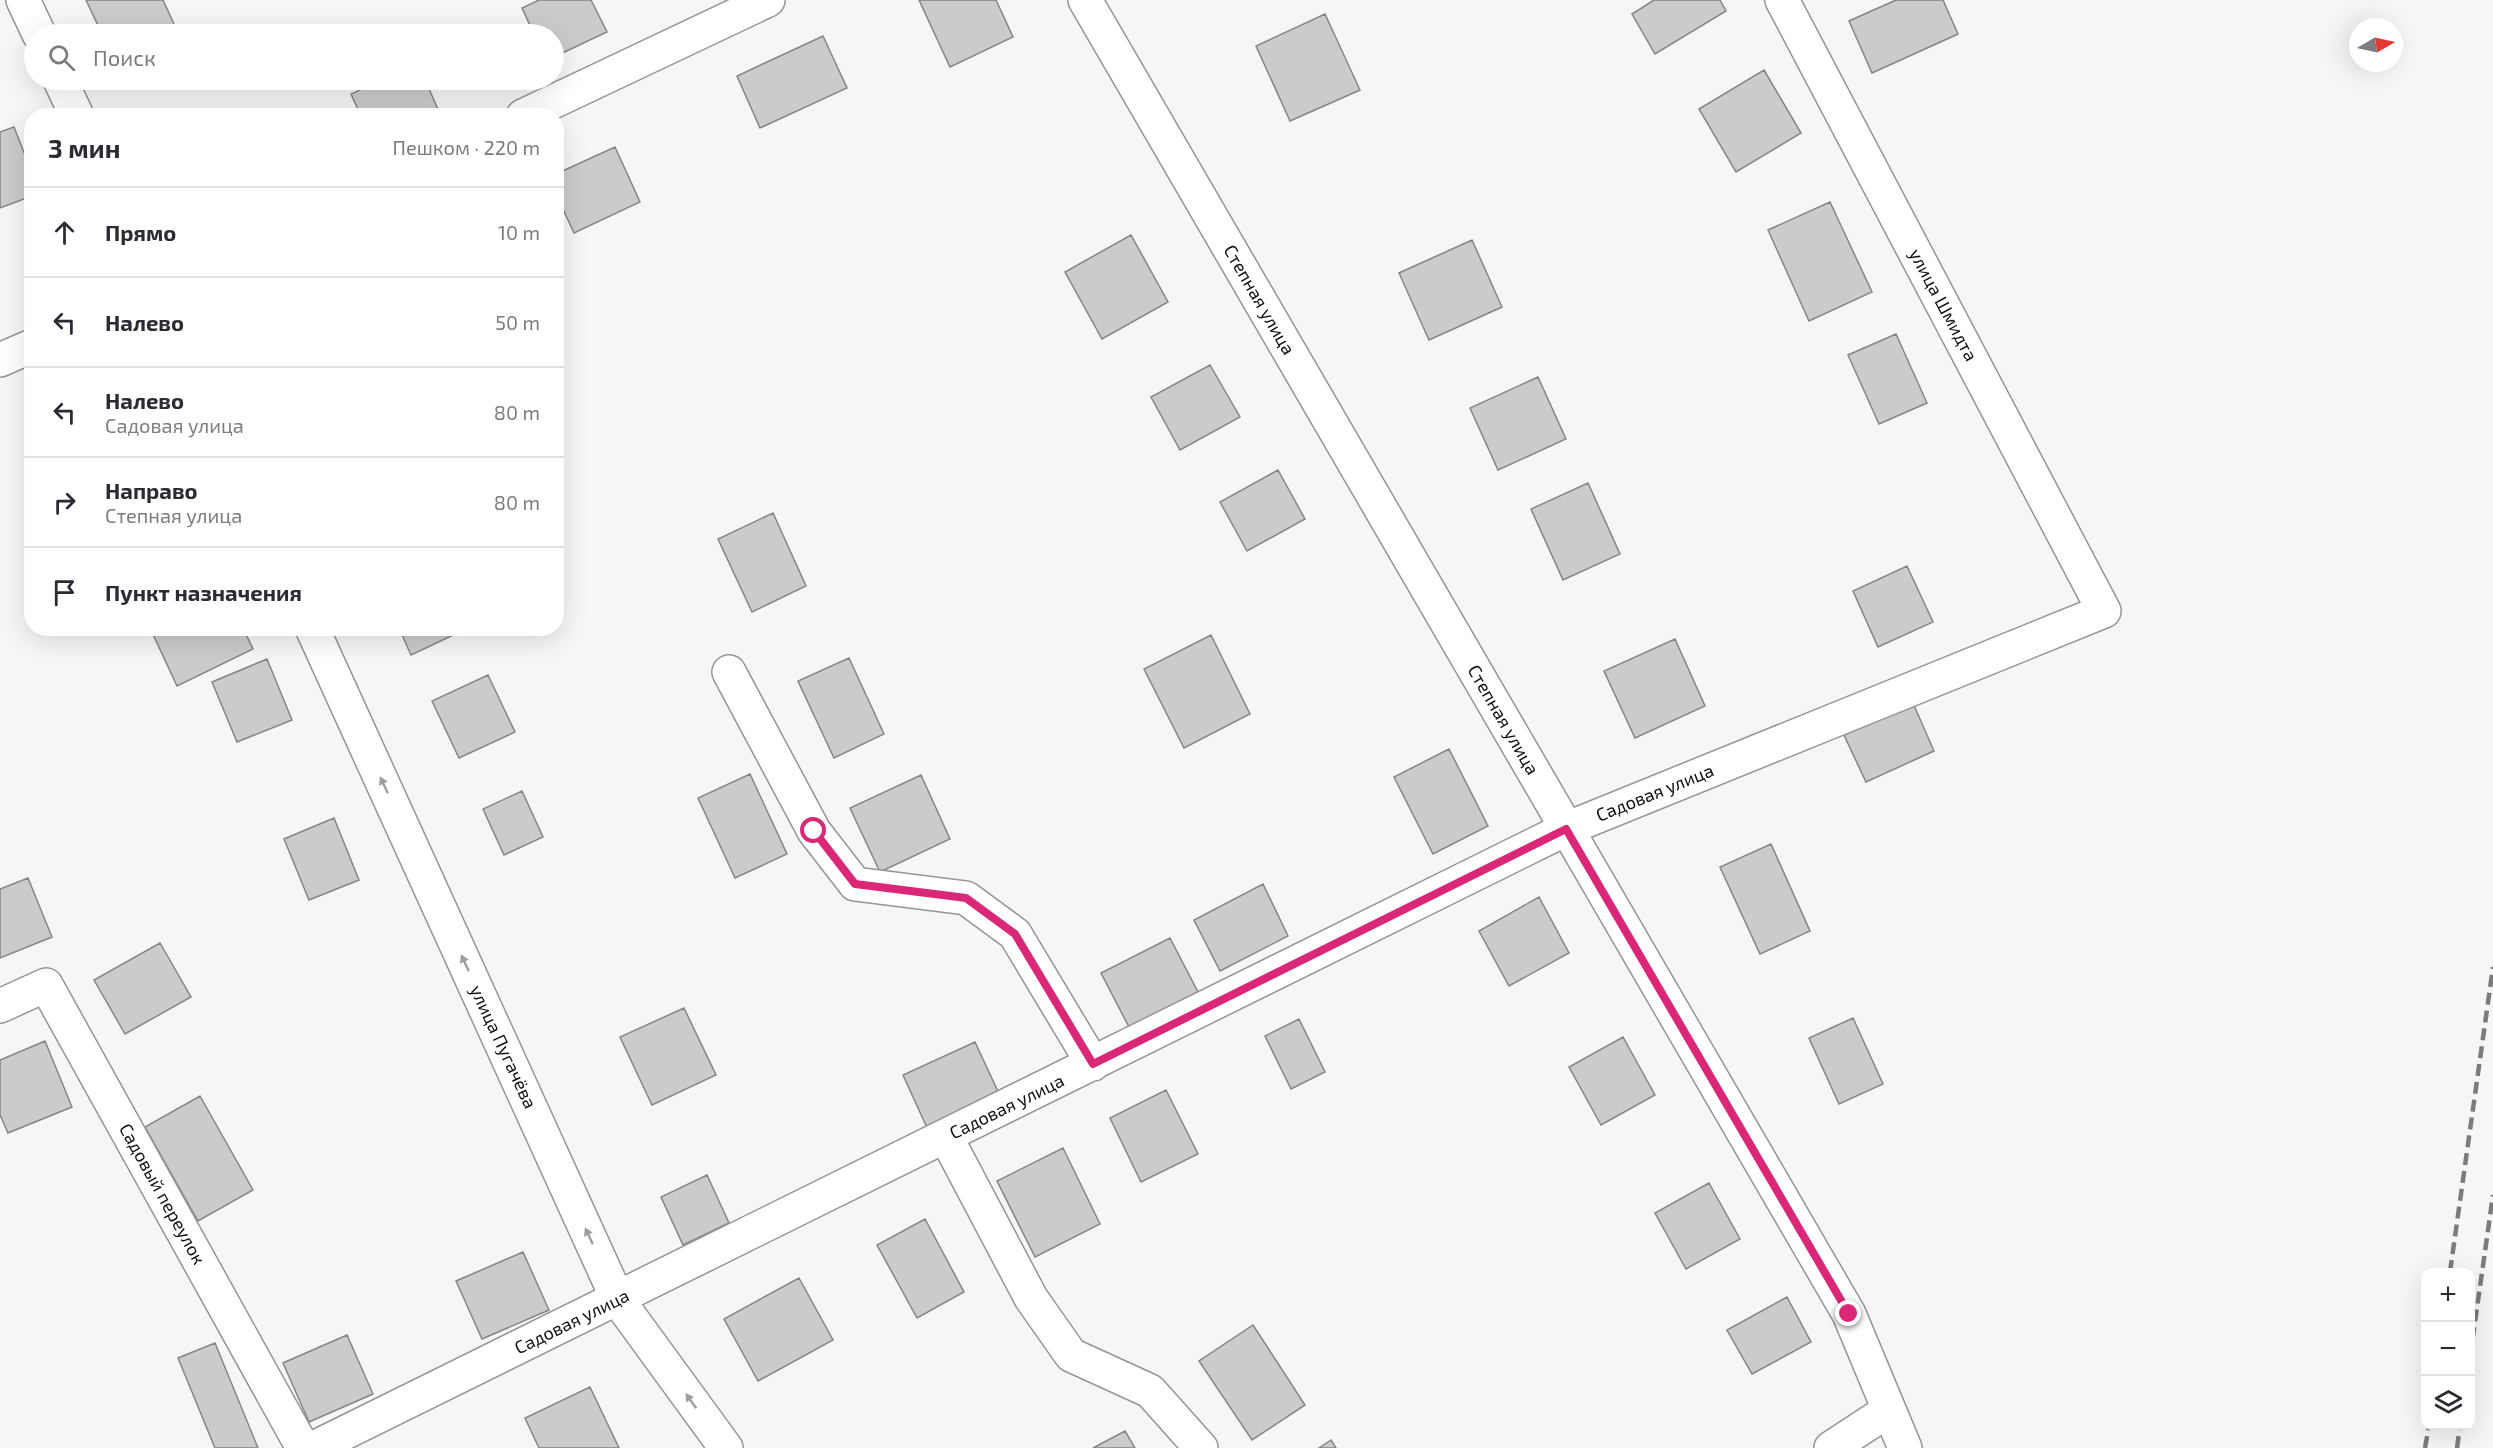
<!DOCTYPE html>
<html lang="ru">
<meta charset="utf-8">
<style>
body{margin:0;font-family:"Exo 2",sans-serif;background:#f7f7f7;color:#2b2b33}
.controls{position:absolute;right:18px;bottom:18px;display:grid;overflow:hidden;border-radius:12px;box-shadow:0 6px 24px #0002}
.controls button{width:54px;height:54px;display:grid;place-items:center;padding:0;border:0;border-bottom:2px solid #e1e1e2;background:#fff;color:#2b2b33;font:30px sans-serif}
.compass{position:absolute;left:2349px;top:18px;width:54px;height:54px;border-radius:50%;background:#fff;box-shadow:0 6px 24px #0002;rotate:81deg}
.stop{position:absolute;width:18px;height:18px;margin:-14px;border:4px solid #db2777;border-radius:50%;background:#fff}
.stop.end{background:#db2777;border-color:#fff;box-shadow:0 2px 6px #0008}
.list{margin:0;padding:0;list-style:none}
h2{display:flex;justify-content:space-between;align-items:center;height:78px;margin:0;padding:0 24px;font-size:26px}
h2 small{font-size:20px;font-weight:400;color:#7c7c81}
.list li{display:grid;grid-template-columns:39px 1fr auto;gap:18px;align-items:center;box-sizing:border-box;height:90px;padding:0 24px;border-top:2px solid #e1e1e2}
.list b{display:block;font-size:22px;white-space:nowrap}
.list p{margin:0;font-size:20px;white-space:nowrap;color:#7c7c81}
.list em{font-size:20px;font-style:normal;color:#7c7c81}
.icon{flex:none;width:33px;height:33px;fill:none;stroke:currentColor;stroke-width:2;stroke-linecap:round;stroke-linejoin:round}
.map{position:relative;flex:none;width:2493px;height:1448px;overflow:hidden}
.search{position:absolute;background:#fff;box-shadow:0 6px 24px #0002;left:24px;top:24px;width:540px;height:66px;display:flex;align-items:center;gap:15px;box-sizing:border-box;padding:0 21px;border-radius:33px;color:#7c7c81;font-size:22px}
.panel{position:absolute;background:#fff;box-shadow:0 6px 24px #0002;left:24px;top:108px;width:540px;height:528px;border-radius:24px}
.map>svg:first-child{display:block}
.building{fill:#cdcacc;stroke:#878486;stroke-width:1.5}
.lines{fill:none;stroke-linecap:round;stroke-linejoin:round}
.minor-casing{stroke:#969497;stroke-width:36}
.minor{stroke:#fff;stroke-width:33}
.rail{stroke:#7b7a7c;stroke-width:4.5;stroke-dasharray:12 6;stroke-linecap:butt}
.oneway{fill:#9f9f9f}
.route{stroke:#db2777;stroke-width:8}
.labels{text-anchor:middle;stroke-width:4.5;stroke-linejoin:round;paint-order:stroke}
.street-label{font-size:18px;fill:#0f0f10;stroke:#fff}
</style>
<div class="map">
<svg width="2493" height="1448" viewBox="0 0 2493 1448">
<rect width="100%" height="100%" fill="#f7f5f8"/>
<path class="building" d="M86,0H163L175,26L156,34H102Z
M539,0H591L607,32L554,57V34H534L522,8Z
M919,0H996L1013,37L950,67Z
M1654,0H1720L1726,11L1655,54L1632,14Z
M1896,0H1943L1958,34L1872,73L1849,21Z
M1325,14L1360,90L1290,121L1256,46Z
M823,36L847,88L760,128L737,76Z
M1764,70L1801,133L1736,172L1699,109Z
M381,80H425L441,116H361L351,94Z
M14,127L32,173V196L0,208V132Z
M615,147L640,202L574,233L556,194V174Z
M1830,202L1872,292L1809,321L1768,230Z
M1131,235L1168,302L1102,339L1065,272Z
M1472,240L1502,307L1429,340L1399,273Z
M1896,334L1927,403L1879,424L1848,355Z
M1210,365L1240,417L1180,450L1151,397Z
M1538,377L1566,439L1498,470L1470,408Z
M1278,470L1305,519L1247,551L1220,502Z
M1588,483L1620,554L1563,580L1531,509Z
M773,513L806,586L752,612L718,539Z
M1907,566L1933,622L1878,647L1853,591Z
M150,628H243L253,649L177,686Z
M399,628H464V630L411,655Z
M1211,635L1250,714L1184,748L1144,669Z
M1675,639L1705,706L1635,738L1604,671Z
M849,658L884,734L834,758L798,681Z
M267,659L292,720L237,742L212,682Z
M488,675L515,732L459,758L432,701Z
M1913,703L1934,751L1866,782L1844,735Z
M1449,749L1488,826L1433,854L1394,777Z
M750,774L787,854L735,878L698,798Z
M921,775L950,839L880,872L850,808Z
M522,791L543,837L504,855L483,809Z
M334,818L359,880L309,900L284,839Z
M1771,844L1810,931L1760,954L1720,867Z
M28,878L52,937L0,958V889Z
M1263,884L1288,936L1220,971L1194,920Z
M1539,897L1569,953L1509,986L1479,931Z
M1170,938L1198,992L1129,1027L1101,973Z
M160,943L191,997L125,1034L94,980Z
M684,1008L716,1075L652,1105L620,1037Z
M1853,1018L1883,1084L1839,1104L1809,1038Z
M1299,1019L1325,1072L1291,1089L1265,1036Z
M1623,1037L1655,1095L1601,1125L1569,1067Z
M45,1041L72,1107L8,1133L0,1115V1060Z
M975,1042L1001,1098L929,1132L903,1075Z
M1166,1090L1198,1154L1141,1182L1110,1118Z
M200,1096L253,1190L198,1221L145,1127Z
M1063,1148L1100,1224L1035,1257L997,1181Z
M707,1175L729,1223L683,1245L661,1197Z
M1709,1183L1740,1239L1686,1269L1655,1213Z
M925,1219L964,1292L917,1318L877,1245Z
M523,1252L549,1310L482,1339L456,1281Z
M799,1278L833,1340L758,1381L724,1319Z
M1787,1297L1811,1342L1752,1374L1727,1330Z
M1253,1325L1305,1405L1252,1440L1199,1361Z
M347,1335L373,1394L309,1422L283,1363Z
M215,1343L258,1448H215L178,1358Z
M590,1387L619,1448H539L525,1418Z
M1125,1431L1135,1448H1093Z
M1331,1440L1336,1448H1319Z"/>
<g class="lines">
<g class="minor-casing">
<path id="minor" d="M23,0L39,34
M1085,0L1849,1314L1905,1448
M60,80L77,116
M523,116L768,0
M0,360L32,346
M312,628L618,1300L726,1448
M729,672L814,831L855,884L966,898L1015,934L1093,1064
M0,1006L46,985L303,1448
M946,1137L1031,1298L1071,1355L1150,1391L1201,1448
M314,1448L1566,829L2104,611L1782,0
M1831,1448L1889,1410"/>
</g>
<use href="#minor" class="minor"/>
<path class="rail" d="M2450,1272L2493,967
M2470,1357L2493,1195
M2425,1448L2429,1426
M2457,1448L2460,1426"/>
</g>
<defs><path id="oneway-solid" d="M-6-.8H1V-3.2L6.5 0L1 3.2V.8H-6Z" transform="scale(1.5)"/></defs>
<g class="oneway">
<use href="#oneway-solid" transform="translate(384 785) rotate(-115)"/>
<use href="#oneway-solid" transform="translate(465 963) rotate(-115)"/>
<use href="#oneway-solid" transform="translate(589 1236) rotate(-115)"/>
<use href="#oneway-solid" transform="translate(691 1401) rotate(-126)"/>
</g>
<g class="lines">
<path class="route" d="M814,831L855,884L966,898L1015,934L1093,1064L1566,829L1849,1314"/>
</g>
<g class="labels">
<g class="street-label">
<text transform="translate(1259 300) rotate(60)" y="6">Степная улица</text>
<text transform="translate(1943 305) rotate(62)" y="6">улица Шмидта</text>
<text transform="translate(1503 720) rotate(60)" y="6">Степная улица</text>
<text transform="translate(1655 793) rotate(-22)" y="6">Садовая улица</text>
<text transform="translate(503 1047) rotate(65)" y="6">улица Пугачёва</text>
<text transform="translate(1007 1107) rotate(-26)" y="6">Садовая улица</text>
<text transform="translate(162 1194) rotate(61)" y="6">Садовый переулок</text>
<text transform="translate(572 1322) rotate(-26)" y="6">Садовая улица</text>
</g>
</g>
</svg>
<div class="controls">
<button>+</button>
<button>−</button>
<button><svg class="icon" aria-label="layers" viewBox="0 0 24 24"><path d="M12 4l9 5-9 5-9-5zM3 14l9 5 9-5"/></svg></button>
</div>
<svg class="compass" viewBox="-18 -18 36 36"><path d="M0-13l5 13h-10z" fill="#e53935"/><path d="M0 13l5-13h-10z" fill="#7c7c81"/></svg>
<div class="stop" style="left:814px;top:831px"></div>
<div class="stop end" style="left:1849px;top:1314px"></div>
<div class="search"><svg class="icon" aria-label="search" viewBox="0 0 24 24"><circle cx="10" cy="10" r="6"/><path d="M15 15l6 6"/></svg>Поиск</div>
<section class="panel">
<h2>3 мин<small>Пешком · 220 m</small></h2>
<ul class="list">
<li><svg class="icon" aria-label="ahead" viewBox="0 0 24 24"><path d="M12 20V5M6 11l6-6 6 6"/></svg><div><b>Прямо</b></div><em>10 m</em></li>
<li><svg class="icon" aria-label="left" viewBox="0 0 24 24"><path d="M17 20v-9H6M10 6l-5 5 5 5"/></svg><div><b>Налево</b></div><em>50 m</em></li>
<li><svg class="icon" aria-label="left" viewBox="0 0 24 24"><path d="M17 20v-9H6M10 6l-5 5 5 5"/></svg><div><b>Налево</b><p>Садовая улица</p></div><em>80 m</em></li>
<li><svg class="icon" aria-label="right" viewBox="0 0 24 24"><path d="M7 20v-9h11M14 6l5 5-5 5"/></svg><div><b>Направо</b><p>Степная улица</p></div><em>80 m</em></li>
<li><svg class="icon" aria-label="arrive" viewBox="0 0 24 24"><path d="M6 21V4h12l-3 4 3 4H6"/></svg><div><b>Пункт назначения</b></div></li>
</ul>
</section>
</div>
